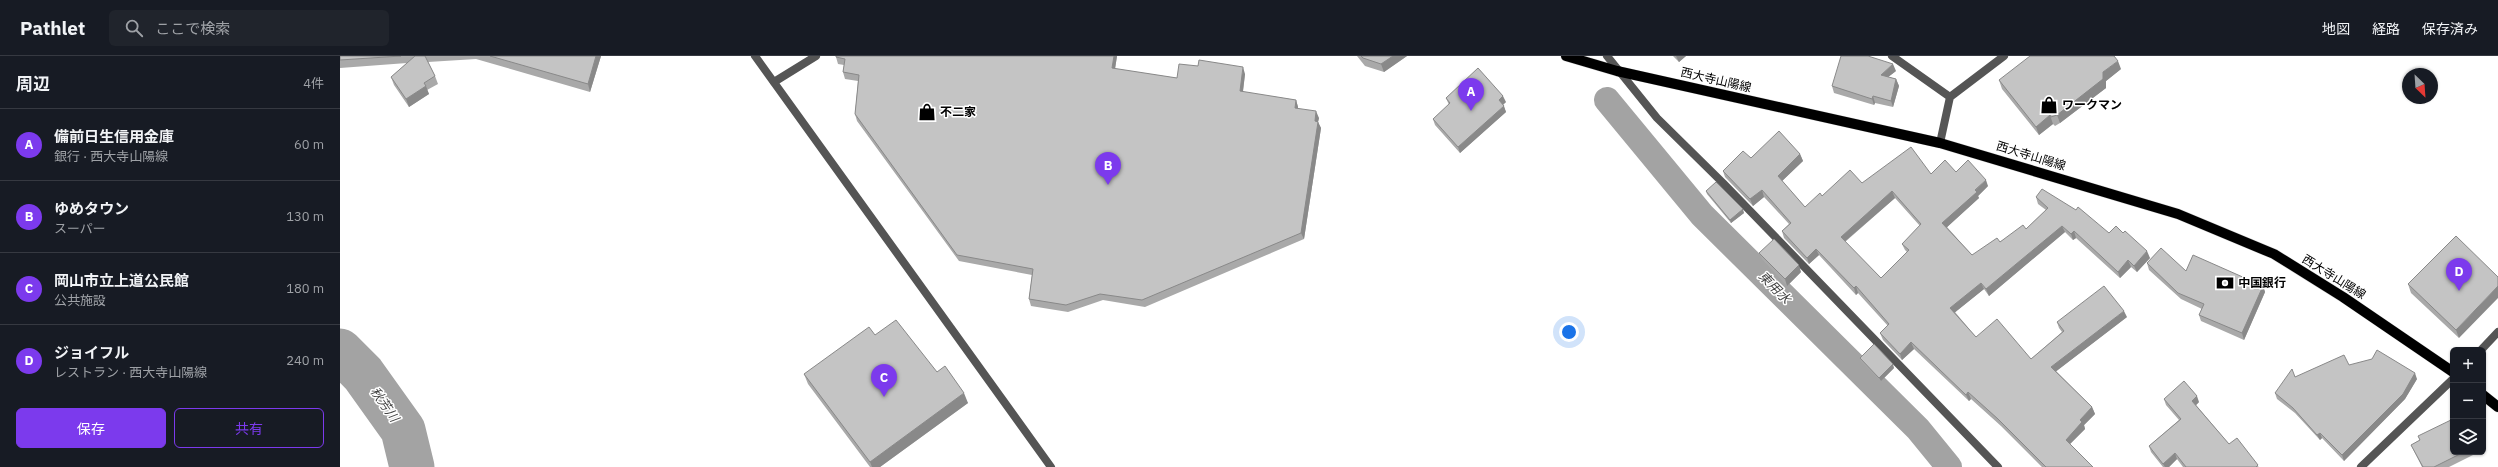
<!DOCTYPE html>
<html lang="ja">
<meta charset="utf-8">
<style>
body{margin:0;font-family:"IBM Plex Sans","Noto Sans JP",sans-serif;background:#20242c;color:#f1f3f6}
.controls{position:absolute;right:12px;bottom:12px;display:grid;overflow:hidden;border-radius:6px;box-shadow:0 1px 3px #0004}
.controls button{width:36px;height:36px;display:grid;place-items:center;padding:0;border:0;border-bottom:1px solid #363941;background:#171b24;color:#f1f3f6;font:20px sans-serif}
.compass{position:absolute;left:2062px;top:12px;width:36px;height:36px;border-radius:50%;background:#171b24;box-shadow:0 1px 3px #0004;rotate:155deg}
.you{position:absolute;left:1229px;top:276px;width:14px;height:14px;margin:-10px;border:3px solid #fff;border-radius:50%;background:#1a73e8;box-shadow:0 0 0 6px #1a73e833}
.badge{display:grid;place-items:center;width:26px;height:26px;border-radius:50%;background:#7c3aed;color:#fff;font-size:13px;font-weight:700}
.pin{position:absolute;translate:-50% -33px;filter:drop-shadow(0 1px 2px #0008)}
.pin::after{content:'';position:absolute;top:21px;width:14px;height:12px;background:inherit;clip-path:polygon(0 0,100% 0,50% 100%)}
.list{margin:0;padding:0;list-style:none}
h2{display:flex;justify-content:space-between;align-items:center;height:52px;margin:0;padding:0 16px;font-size:17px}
h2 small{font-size:13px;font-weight:400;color:#9ea1a6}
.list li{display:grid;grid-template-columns:26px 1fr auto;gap:12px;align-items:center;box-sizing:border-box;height:72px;padding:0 16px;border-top:1px solid #363941}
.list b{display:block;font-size:15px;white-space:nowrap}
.list p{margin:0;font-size:13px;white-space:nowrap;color:#9ea1a6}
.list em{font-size:13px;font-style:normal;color:#9ea1a6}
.actions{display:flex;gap:8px;padding:12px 16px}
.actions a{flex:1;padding:9px 0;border:1px solid #7c3aed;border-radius:6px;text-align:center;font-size:14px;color:#7c3aed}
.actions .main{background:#7c3aed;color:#fff}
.icon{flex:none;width:22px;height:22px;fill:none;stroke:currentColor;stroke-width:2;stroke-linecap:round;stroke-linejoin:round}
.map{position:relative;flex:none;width:2158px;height:411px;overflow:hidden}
header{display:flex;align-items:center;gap:24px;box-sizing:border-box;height:56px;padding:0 20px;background:#171b24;border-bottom:1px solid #363941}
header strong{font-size:19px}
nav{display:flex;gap:22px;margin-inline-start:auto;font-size:14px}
.search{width:280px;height:36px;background:#20242c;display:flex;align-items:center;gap:10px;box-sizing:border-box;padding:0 14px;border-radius:6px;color:#9ea1a6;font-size:15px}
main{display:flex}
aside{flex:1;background:#171b24}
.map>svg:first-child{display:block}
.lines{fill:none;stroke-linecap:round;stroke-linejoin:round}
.canal{stroke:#a3a3a3;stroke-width:26}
.river{stroke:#a3a3a3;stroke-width:45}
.primary-casing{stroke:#dbdbdb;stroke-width:11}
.service{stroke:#555;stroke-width:8}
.minor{stroke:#555;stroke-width:8}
.primary{stroke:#000;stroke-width:10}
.wall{fill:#a9a9a9;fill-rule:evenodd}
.shaded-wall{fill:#898989}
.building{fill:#c4c4c4;stroke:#898989;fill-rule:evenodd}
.labels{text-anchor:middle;stroke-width:3;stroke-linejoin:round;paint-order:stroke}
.street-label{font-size:12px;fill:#000;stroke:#fff}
.poi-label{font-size:12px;font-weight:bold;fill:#000;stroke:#fff;text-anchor:start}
.water-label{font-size:13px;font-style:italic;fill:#444;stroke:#fff}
</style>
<header>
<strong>Pathlet</strong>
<div class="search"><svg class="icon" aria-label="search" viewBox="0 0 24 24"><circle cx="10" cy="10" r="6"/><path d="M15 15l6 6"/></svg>ここで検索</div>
<nav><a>地図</a><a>経路</a><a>保存済み</a></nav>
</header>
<main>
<aside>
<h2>周辺<small>4件</small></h2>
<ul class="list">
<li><span class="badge">A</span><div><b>備前日生信用金庫</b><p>銀行 · 西大寺山陽線</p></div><em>60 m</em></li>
<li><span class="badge">B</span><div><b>ゆめタウン</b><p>スーパー</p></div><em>130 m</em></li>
<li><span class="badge">C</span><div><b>岡山市立上道公民館</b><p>公共施設</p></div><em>180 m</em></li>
<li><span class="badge">D</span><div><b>ジョイフル</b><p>レストラン · 西大寺山陽線</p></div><em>240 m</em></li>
</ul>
<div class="actions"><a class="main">保存</a><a>共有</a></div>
</aside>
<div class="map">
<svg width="2158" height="411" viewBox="0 0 2158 411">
<rect width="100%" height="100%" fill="#fff"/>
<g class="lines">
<path class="canal" d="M1267,44L1362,159L1578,373L1609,411"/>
<path class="river" d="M0,295L23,318L63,374L72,411"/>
<g class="primary-casing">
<path id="primary" d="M1226,0L1277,15L1600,87L1838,158L1934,198L2003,241L2113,316
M2143,339L2158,351"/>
</g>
<path class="service" d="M434,26L476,0"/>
<path class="minor" d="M415,0L711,411
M1267,0L1317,62L1383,127L1658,411
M1552,0L1610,41
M1600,87L1610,41L1664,0
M2141,294L2158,276
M2021,411L2113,323"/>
<use href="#primary" class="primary"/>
</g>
<path class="wall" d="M0,0H261L250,36L136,3L88,6L95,20L98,28L87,34L89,38L69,51L54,29L51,21L67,7L0,12Z
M777,0L775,13L837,22L905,18L903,36L956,44L958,51V52L979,62L978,66L981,72L964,183L805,251L763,244L728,256L691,250L689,243L692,219L619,205L517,65L515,58L518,25L505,23L503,16L504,9L498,8L496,1Z
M1017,0H1067L1044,16L1025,10Z
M1333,0H1346L1339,6Z
M1781,13L1766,25V32L1720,67L1715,70L1713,68L1699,79L1662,33L1659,24Z
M1556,15L1548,21L1556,23L1559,30L1553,51L1535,47L1534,49L1494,37L1492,30Z
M1106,42L1166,46L1163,49L1166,56L1120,97L1095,69L1093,63L1109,49Z
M1460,98L1463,105L1442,125L1465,151L1482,140L1522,127L1591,118L1616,116L1648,130L1638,140L1639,142L1607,171L1632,199L1686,173L1706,154L1698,148L1696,141L1769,177L1810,202L1797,216L1791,211L1780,222L1736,182L1733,184L1725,176L1649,240L1644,233L1615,256L1636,281L1691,303L1722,276L1719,272L1717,266L1787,261L1716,315L1752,351L1755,358L1744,369L1745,373L1730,388L1753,411H1702L1661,370L1631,343L1629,345L1574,293L1562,304L1543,284L1540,277L1548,270L1518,237L1516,239L1479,199L1469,208L1444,182L1442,175L1449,168L1424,141L1413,150L1385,121L1383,115L1411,102ZM1555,142L1580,170L1562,188L1565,194L1567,196L1541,222L1505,186Z
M1366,135L1404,157L1391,167L1367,138Z
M2116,180L2119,282L2071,237L2068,228Z
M1419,197L1461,216L1447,230L1422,203Z
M1807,207L1923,230L1925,236L1904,284L1861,265L1859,259L1862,253L1841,243L1809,214Z
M535,279L597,316L628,347L540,411H530L468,328L464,318Z
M1520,302L1554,312L1541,325L1521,305Z
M2009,309L2077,323L2065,343L2004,405L1982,382L1980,384L1955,357L1937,343L1935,337L1955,321Z
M1824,343L1859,346L1856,349L1889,388L1919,411H1843L1837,403L1829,411H1823L1811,396L1809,390L1839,364L1826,349Z
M2078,380L2113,396H2139L2109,411H2082L2071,389L2080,384Z"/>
<path class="shaded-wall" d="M256,0H261L250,36L248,28Z
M774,0H777L774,19L772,12Z
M1053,0H1067L1044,16L1041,8Z
M1336,0H1346L1339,6Z
M1778,5L1781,13L1766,25V32L1720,67L1717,59L1763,16Z
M1553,8L1556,15L1543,25L1541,19Z
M903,11L905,18L902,42L900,35Z
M1556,23L1559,30L1553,51L1551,45Z
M86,30L89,38L69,51L66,43Z
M1163,40L1166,46L1161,50L1159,44Z
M1533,40L1535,47L1534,49L1532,43Z
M956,44L958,51L957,58L955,52Z
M1164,50L1166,56L1120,97L1118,91Z
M976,55L979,62L978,66L981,72L964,183L961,177Z
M1710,59L1713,68L1699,79L1696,71Z
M1460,98L1463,105L1440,127L1438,120Z
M1646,124L1648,130L1638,140L1639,142L1605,173L1602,167Z
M1422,134L1424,141L1413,150L1410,143Z
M1552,135L1555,142L1503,187L1501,181Z
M1403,153L1404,157L1391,167L1390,164Z
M1722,170L1725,176L1649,240L1646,233Z
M1734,175L1736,182L1733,184L1731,178Z
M1476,193L1479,199L1469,208L1467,202Z
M1807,195L1810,202L1797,216L1794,210Z
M1788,204L1791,211L1780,222L1778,216Z
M1459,209L1461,216L1447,230L1445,223Z
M1641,227L1644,233L1613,258L1610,252Z
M1516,230L1518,237L1516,239L1514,232Z
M1923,230L1925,236L1904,284L1902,277Z
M2158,230V242L2119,282L2116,274Z
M1784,255L1787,261L1714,317L1711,311Z
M1571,286L1574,293L1562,304L1560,298Z
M1553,308L1554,312L1541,325L1539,322Z
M2075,317L2077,323L2065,343L2004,405L2002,399Z
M1628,336L1631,343L1629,345L1626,339Z
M624,337L628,347L540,411H532L530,406Z
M1857,340L1859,346L1854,351L1852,345Z
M1752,351L1755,358L1744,369L1745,373L1728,390L1726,384L1740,364Z
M1980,377L1982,382L1980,384L1977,379Z
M1835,397L1837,403L1829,411H1825L1823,408Z"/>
<path class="building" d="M0,0H61L0,4Z
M75,0H85L95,20L84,27L86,30L66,43L51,21Z
M150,0H256L248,28Z
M496,0H774L772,12L837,22L839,8L858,10L859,4L903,11L900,35L956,44L955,52L976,55L975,65L978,66L961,177L802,244L760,238L726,249L689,243L693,213L617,199L515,58L519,19L503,16L505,3L496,1Z
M1021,0H1053L1041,8L1023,2Z
M1501,0H1528L1553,8L1541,19L1556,23L1551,45L1533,40L1532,43L1492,30Z
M1690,0H1774L1778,5L1763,16V23L1717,59L1711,61L1710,59L1696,71L1659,24Z
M1138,12L1163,40L1159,44L1164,50L1118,91L1093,63L1110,47L1106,42Z
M1439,75L1460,98L1438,120L1465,151L1480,137L1482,140L1510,114L1522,127L1571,91L1591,118L1605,104L1616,116L1628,104L1646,124L1635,134L1637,136L1602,167L1632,199L1657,182L1660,186L1683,169L1686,173L1708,152L1696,141L1702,133L1736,154L1738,151L1769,177L1776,170L1783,177L1785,175L1807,195L1794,210L1788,204L1778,216L1734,175L1731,178L1722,170L1646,233L1641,227L1610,252L1636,281L1657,263L1691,303L1724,275L1717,266L1764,230L1784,255L1711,311L1752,351L1740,364L1742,366L1726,384L1753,411H1706L1658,363L1628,336L1626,339L1571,286L1560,298L1540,277L1549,268L1516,230L1514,232L1476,193L1467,202L1442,175L1451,167L1422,134L1410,143L1383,115L1403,95L1411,102ZM1552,135L1581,168L1562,188L1569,194L1541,222L1501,181Z
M1376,126L1403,153L1390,164L1366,135Z
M2116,180L2158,221V230L2116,274L2068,228Z
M1434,183L1459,209L1445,223L1419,197Z
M1821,192L1846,215L1853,199L1923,230L1902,277L1859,259L1864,248L1838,237L1807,207Z
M556,264L597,316L605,310L624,337L530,406L464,318L529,271L535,279Z
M1534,288L1553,308L1539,322L1520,302Z
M2037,294L2075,317L2063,338L2002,399L1980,377L1977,379L1953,352L1935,337L1952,313L1955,321L2004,299L2009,309L2032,303Z
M1844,325L1857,340L1852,345L1889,388L1897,382L1918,409L1916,411H1846L1835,397L1823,408L1809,390L1841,363L1824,343Z
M2113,363V396H2124L2094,411H2083L2071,389L2080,384L2078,380Z"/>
<defs>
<g id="shop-bare" transform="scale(1.38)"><path d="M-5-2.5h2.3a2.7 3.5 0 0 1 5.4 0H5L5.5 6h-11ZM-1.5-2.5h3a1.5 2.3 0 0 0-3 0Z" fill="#000" stroke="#fff" stroke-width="2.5" paint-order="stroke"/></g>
<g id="bank-bare" transform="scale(1.38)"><path d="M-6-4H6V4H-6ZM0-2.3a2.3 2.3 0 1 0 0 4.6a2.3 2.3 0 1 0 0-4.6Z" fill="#000" stroke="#fff" stroke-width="2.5" paint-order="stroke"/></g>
</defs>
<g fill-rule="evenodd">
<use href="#shop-bare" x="1709" y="49"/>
<use href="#shop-bare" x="587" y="56"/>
<use href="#bank-bare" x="1885" y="227"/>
</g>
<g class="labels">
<g class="street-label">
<text transform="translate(1376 24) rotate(13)" y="4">西大寺山陽線</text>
<text transform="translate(1691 100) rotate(17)" y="4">西大寺山陽線</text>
<text transform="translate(1994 221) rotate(32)" y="4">西大寺山陽線</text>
</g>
<g class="poi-label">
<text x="1722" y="53">ワークマン</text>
<text x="600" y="60">不二家</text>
<text x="1898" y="231">中国銀行</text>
</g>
<g class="water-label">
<text transform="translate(1435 231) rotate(45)" y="5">東用水</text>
<text transform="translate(45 348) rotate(55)" y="5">秋芳川</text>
</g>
</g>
</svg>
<div class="controls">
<button>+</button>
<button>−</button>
<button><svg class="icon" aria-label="layers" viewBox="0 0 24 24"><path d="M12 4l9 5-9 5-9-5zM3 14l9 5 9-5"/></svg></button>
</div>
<svg class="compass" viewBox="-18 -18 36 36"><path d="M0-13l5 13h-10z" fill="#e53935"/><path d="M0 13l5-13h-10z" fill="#9ea1a6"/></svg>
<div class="you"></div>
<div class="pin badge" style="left:1131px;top:55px">A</div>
<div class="pin badge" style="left:768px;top:129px">B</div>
<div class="pin badge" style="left:544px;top:341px">C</div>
<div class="pin badge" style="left:2119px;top:235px">D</div>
</div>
</main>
